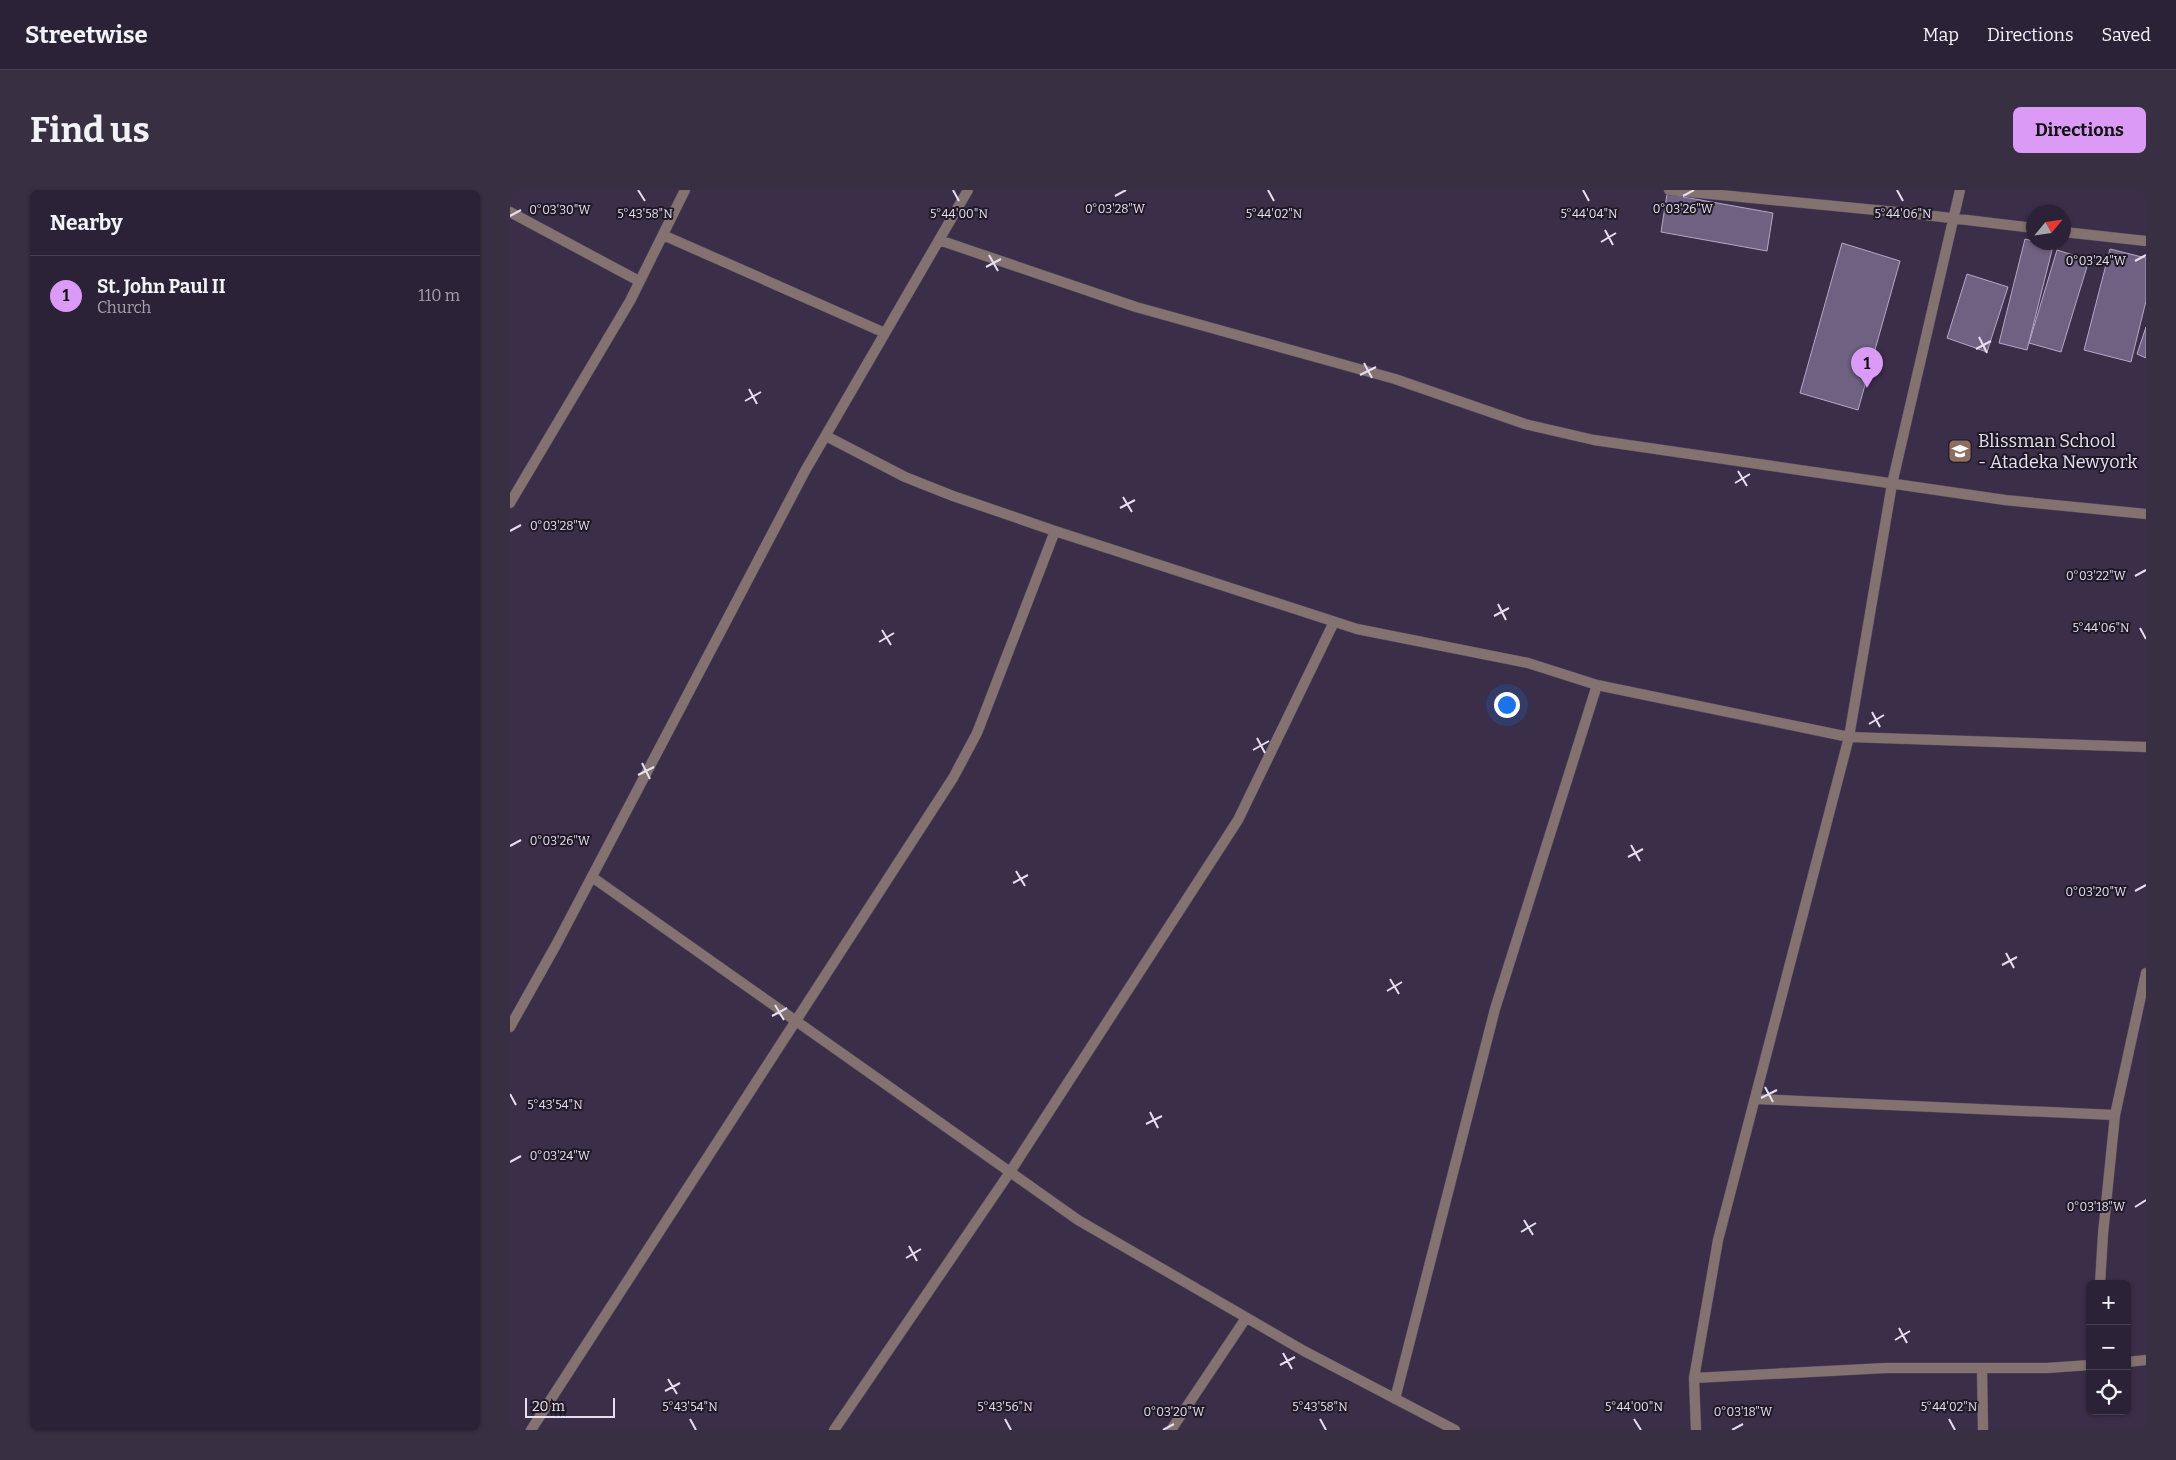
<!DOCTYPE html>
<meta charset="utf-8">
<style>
body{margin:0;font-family:Bitter,serif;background:#382f42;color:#f1f3f6}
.controls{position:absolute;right:15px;bottom:15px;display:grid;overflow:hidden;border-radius:8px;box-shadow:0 1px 4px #0004}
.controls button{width:45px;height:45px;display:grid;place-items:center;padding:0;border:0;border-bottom:1px solid #483f52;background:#2c2237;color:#f1f3f6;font:25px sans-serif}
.compass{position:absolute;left:1516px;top:15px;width:45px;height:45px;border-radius:50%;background:#2c2237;box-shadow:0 1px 4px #0004;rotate:61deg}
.scale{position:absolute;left:15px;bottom:12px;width:90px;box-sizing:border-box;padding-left:5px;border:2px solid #e6dff0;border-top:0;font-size:14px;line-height:18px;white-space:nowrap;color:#e6dff0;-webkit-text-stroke:4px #1f1926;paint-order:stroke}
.you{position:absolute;left:996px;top:514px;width:18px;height:18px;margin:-12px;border:4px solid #fff;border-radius:50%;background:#1a73e8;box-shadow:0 0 0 8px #1a73e833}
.badge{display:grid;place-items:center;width:32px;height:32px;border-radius:50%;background:#db9af6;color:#111;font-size:16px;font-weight:700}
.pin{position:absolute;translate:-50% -41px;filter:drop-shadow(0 1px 2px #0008)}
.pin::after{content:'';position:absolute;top:26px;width:18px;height:15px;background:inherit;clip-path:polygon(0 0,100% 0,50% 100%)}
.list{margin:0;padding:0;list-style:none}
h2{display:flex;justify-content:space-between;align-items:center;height:65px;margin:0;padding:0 20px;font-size:21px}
h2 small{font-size:16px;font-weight:400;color:#a6a4ad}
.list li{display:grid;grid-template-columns:32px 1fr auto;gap:15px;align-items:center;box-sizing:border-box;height:80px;padding:0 20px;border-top:1px solid #483f52}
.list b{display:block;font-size:19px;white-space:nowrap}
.list p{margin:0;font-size:16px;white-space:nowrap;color:#a6a4ad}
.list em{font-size:16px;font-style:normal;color:#a6a4ad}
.icon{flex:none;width:28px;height:28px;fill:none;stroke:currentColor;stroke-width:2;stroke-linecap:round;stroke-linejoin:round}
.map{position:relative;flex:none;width:1636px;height:1240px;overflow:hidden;border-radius:8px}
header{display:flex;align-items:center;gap:30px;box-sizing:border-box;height:70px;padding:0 25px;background:#2c2237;border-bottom:1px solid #483f52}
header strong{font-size:24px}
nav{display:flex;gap:28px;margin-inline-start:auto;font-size:18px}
.intro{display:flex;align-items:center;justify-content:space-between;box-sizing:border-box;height:120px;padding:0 30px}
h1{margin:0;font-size:35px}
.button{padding:12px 22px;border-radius:8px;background:#db9af6;color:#111;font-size:18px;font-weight:700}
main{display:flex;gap:30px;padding:0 30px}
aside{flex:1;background:#2c2237;border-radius:8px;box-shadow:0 1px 4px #0004}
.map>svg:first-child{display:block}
.building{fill:#6e6181;stroke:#b5a8c9}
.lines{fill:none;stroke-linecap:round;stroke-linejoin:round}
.minor-casing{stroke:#564a64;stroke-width:11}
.minor{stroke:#83726f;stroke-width:10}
.ticks{fill:none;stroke:#e6dff0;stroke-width:2}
.labels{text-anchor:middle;stroke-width:4;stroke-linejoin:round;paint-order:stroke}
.poi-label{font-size:18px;fill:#e6dff0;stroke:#1f1926;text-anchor:start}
.ticks-label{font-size:12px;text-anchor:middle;fill:#e6dff0;stroke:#1f1926;stroke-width:4;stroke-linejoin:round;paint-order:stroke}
</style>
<header>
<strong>Streetwise</strong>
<nav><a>Map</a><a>Directions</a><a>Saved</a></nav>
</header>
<div class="intro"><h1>Find us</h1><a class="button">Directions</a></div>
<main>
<aside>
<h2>Nearby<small></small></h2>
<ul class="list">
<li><span class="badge">1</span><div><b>St. John Paul II</b><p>Church</p></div><em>110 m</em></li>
</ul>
</aside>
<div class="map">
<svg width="1636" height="1240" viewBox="0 0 1636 1240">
<rect width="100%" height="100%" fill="#3a2e49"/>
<path class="building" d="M1157,4L1263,23L1257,61L1151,42Z
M1515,49L1543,56L1517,160L1489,153Z
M1332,53L1390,71L1348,220L1290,203Z
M1600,59L1636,68V111L1621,172L1574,160Z
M1547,60L1579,70L1551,162L1519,153Z
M1457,84L1498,97L1477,162L1437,148Z
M1636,137V168L1627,164Z"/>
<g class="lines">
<g class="minor-casing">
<path id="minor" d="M1159,0L1407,24L1524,38
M0,22L129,91
M1554,42L1636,51
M153,45L375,143
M429,50L626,117L885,189L1015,234L1084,250L1495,310L1636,324
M316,246L395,287L443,306L545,341L847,439L1018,473L1087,495L1339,547L1636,557
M0,313L120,111L175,0
M82,687L568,1030L794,1161L945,1240
M0,837L46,755L295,281L458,0
M1245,909L1605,925
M1590,1094L1593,1044L1605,925L1636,783
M1617,1172L1636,1170
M1472,1178L1473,1240
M1184,1188L1376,1178H1537L1580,1175
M885,1209L985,819L1087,495
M21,1240L443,588L467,543L545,341
M324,1240L500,982L728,630L824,432
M661,1240L736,1128
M1186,1240L1184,1188L1208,1050L1339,547L1382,294L1450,0"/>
</g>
<use href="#minor" class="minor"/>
</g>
<path class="ticks" d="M128,0L135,11M443,0L449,11M758,0L764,11M1073,0L1079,11M1387,0L1393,11M605,6L616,0M1173,6L1184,0M0,26L11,20M1095,40L1103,55M1091,52L1106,43M479,65L488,81M1625,71L1636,65M476,77L491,69M1469,147L1477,163M1466,159L1481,151M854,173L862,188M850,185L866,177M239,199L247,214M235,211L251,202M1228,281L1237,296M1225,293L1240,284M613,307L622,322M610,318L625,310M0,341L11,335M1625,386L1636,380M988,414L996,430M984,426L999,418M1630,438L1636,449M372,440L381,455M369,452L384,443M1362,522L1370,537M1359,534L1374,525M747,548L755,563M743,560L759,551M132,573L140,589M128,585L144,577M1121,655L1130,671M0,656L11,650M1118,667L1133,659M506,681L515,696M503,693L518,685M1625,701L1636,695M1496,763L1504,778M1492,775L1507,767M880,789L889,804M877,801L892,792M265,815L274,830M262,826L277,818M1255,897L1263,912M0,904L6,915M1251,908L1267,900M640,922L648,938M636,934L652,926M0,972L11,966M1625,1017L1636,1010M1014,1030L1023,1045M1011,1042L1026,1033M399,1056L407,1071M396,1068L411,1059M1389,1138L1397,1153M1385,1150L1400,1141M773,1163L782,1179M770,1175L785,1167M158,1189L167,1204M155,1201L170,1193M180,1229L186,1240M495,1229L501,1240M810,1229L816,1240M1124,1229L1131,1240M1439,1229L1445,1240M653,1240L664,1234M1222,1240L1233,1234"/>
<defs>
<g id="school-square" transform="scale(1.25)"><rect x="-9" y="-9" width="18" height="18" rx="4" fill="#8d6e63" stroke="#1f1926"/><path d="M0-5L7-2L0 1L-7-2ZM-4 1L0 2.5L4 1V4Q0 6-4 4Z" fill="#fff"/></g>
</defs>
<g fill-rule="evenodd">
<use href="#school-square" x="1450" y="261"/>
</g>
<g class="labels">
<g class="poi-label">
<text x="1468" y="257">Blissman School<tspan x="1468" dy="21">- Atadeka Newyork</tspan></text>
</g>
</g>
<g class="ticks-label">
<text x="605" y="23">0°03'28"W</text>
<text x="1173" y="23">0°03'26"W</text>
<text x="50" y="24">0°03'30"W</text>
<text x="135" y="28">5°43'58"N</text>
<text x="449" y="28">5°44'00"N</text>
<text x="764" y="28">5°44'02"N</text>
<text x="1079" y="28">5°44'04"N</text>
<text x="1393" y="28">5°44'06"N</text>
<text x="1586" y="75">0°03'24"W</text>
<text x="50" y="340">0°03'28"W</text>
<text x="1586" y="390">0°03'22"W</text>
<text x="1591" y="442">5°44'06"N</text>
<text x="50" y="655">0°03'26"W</text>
<text x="1586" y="706">0°03'20"W</text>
<text x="45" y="919">5°43'54"N</text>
<text x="50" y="970">0°03'24"W</text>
<text x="1586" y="1021">0°03'18"W</text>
<text x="180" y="1221">5°43'54"N</text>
<text x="495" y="1221">5°43'56"N</text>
<text x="810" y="1221">5°43'58"N</text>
<text x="1124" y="1221">5°44'00"N</text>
<text x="1439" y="1221">5°44'02"N</text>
<text x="664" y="1226">0°03'20"W</text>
<text x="1233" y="1226">0°03'18"W</text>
</g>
</svg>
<div class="controls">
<button>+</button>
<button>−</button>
<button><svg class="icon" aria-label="locate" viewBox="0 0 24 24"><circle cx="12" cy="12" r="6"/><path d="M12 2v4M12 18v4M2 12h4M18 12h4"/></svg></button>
</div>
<svg class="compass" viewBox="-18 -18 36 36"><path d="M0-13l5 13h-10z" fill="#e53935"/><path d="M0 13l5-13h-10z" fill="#a6a4ad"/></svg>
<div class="scale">20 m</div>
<div class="you"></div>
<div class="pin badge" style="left:1357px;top:198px">1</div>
</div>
</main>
